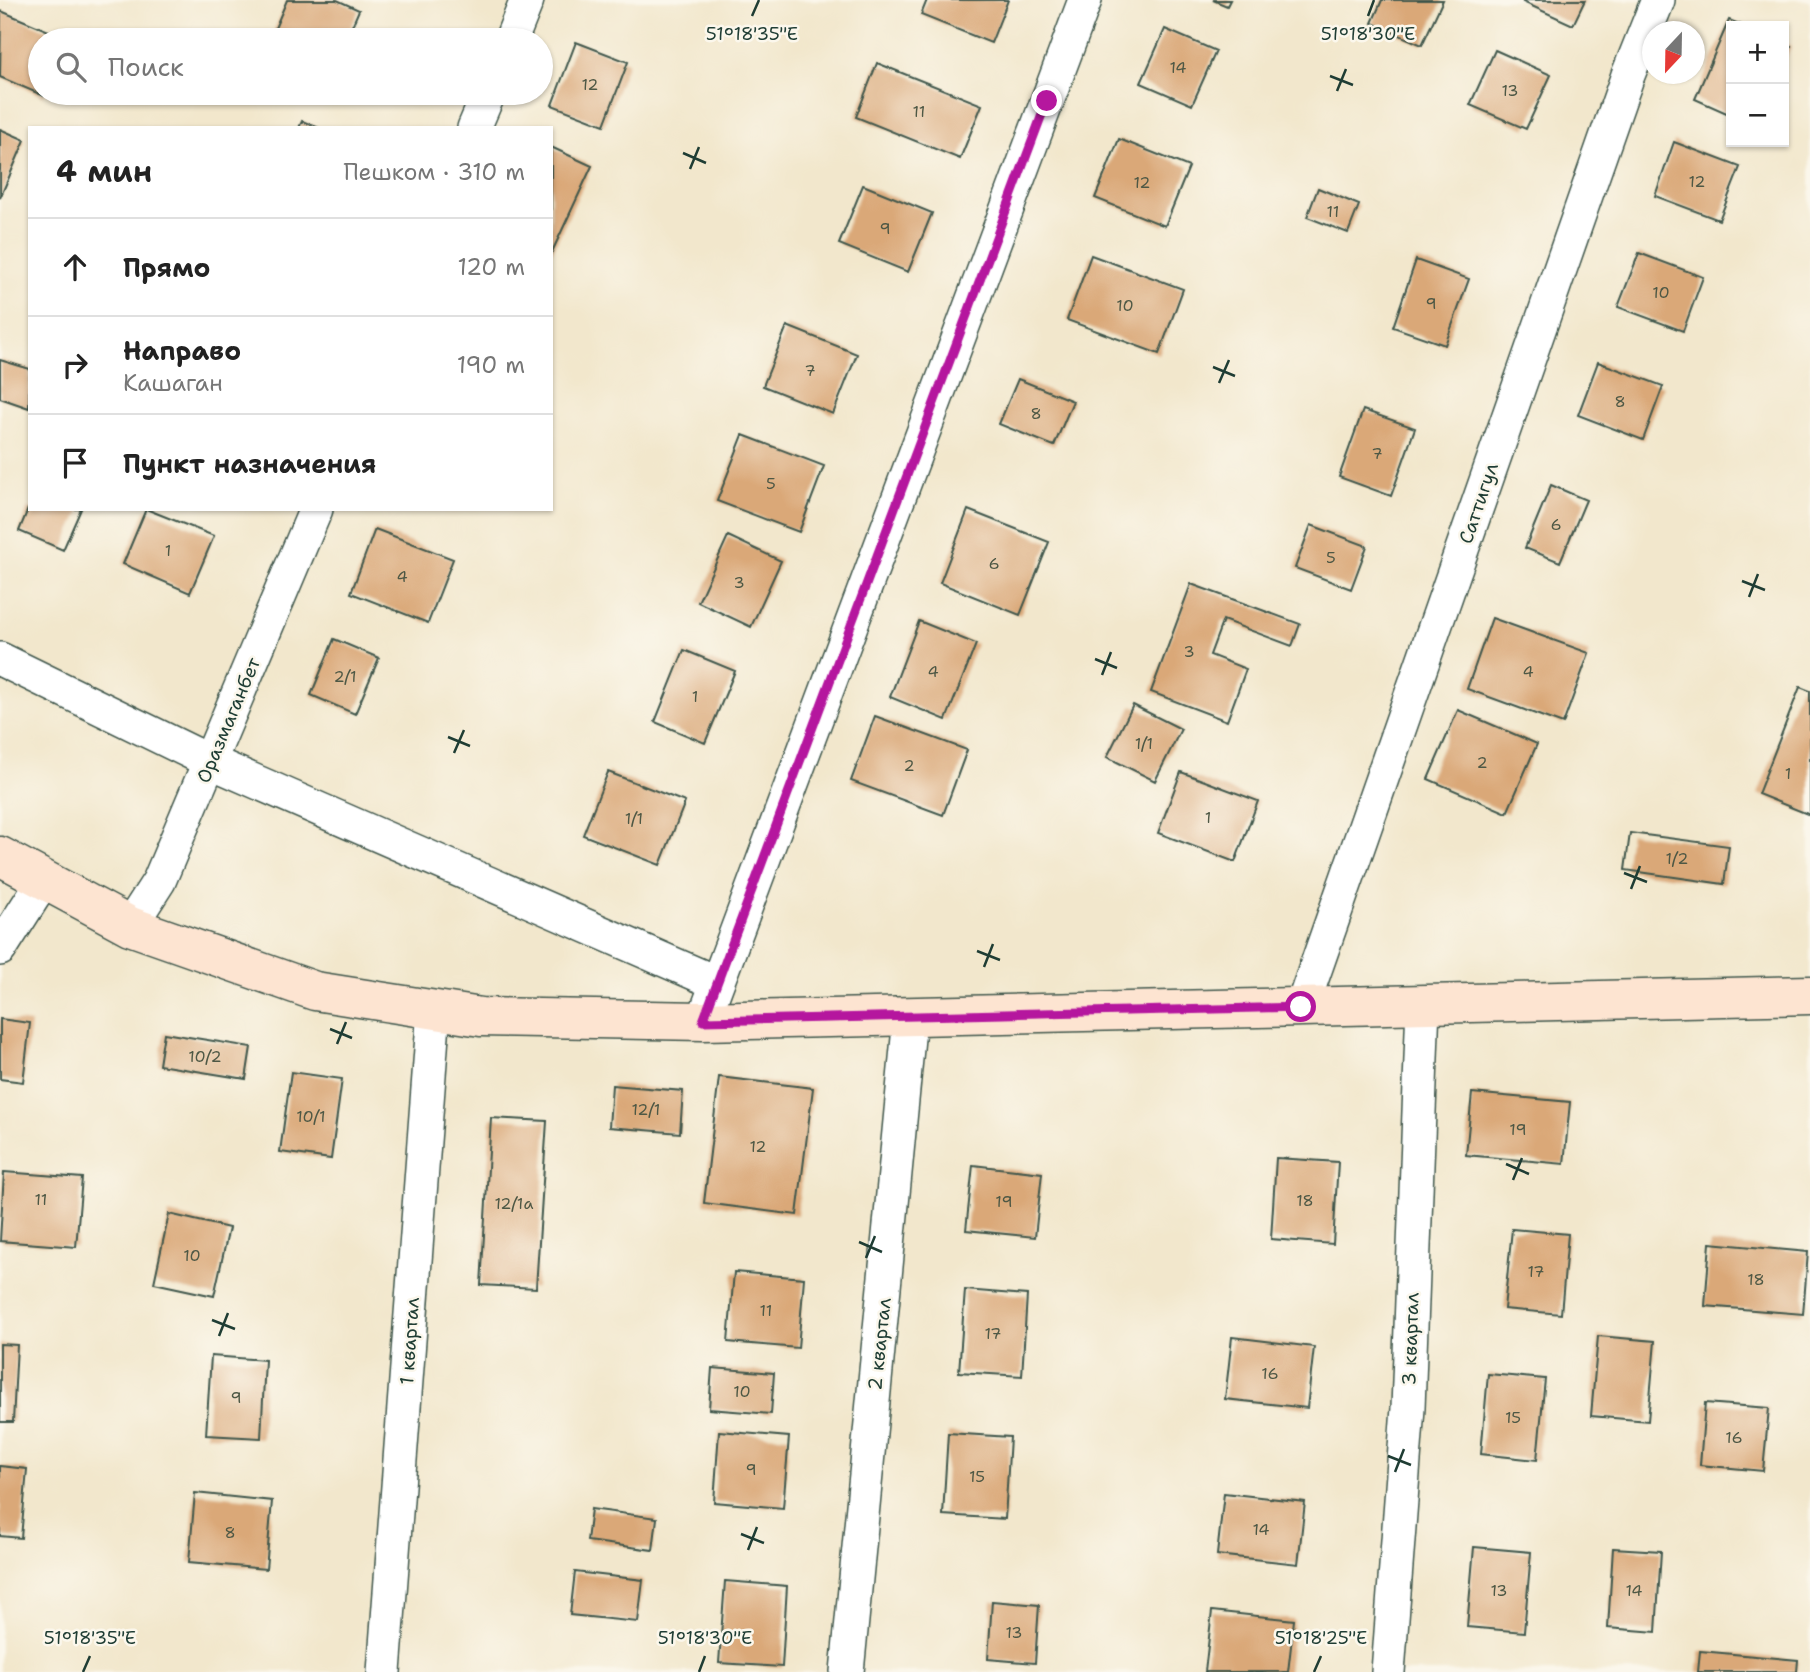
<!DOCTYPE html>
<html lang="ru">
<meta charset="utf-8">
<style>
body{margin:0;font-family:"Shantell Sans",sans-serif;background:#f2f2f2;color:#222}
.controls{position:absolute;right:21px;top:21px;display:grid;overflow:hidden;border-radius:0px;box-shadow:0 2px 5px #0004}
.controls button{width:63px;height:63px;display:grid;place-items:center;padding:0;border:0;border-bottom:2px solid #e0e0e0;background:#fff;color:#222;font:35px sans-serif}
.compass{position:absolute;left:1642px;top:21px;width:63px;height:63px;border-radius:50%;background:#fff;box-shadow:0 2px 5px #0004;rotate:202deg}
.stop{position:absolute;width:21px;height:21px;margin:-16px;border:5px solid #b5179e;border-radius:50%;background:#fff}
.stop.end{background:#b5179e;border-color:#fff;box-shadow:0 2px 7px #0008}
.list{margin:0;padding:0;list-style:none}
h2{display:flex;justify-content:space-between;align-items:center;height:91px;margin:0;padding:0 28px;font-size:30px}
h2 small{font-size:23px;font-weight:400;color:#767676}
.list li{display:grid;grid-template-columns:46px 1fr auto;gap:21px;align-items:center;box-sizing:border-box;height:98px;padding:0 28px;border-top:2px solid #e0e0e0}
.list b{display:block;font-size:26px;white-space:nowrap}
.list p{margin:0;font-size:23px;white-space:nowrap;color:#767676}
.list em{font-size:23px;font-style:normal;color:#767676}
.icon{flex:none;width:38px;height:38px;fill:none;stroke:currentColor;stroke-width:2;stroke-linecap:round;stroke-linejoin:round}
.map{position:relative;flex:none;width:1810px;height:1672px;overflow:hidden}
.search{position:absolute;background:#fff;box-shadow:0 2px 5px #0004;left:28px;top:28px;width:525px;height:77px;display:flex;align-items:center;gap:18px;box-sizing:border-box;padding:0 24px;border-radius:38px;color:#767676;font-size:26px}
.panel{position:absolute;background:#fff;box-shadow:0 2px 5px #0004;left:28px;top:126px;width:525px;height:385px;border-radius:0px}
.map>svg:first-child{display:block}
.building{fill:#daa878}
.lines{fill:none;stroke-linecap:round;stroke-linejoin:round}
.minor-casing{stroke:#3f564b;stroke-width:36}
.secondary-casing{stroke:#3f564b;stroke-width:41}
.minor{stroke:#fff;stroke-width:33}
.secondary{stroke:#fde4d1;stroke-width:38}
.route{stroke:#b5179e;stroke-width:9}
.ticks{fill:none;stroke:#1f3d34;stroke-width:2.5}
.labels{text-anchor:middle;stroke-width:5;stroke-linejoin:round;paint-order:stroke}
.number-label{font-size:16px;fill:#4e5845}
.street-label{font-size:19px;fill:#1f3d34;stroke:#fbf7ec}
.ticks-label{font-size:18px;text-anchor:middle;fill:#1f3d34;stroke:#fbf7ec;stroke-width:5;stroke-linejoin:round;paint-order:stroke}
</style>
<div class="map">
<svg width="1810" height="1672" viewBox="0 0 1810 1672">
<rect width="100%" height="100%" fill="#fbf7ec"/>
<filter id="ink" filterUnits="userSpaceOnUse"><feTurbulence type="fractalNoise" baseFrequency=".0143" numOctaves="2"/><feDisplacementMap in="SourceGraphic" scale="14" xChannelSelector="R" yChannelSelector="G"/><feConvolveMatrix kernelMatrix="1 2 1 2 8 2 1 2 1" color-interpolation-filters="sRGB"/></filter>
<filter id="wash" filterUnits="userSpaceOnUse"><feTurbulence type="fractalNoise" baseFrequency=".00686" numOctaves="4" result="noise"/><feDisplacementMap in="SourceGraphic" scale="28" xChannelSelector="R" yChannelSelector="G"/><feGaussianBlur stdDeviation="1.57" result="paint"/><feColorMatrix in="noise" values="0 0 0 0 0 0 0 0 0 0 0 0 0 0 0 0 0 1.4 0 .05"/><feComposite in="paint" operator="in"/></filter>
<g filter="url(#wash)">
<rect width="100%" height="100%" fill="#f2e7cc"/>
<g id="blocks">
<path class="building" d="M287,0H337L359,10L346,40H270Z
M927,0H1008L991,43L921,15Z
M1213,0H1230L1227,6Z
M1382,0H1443L1422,45L1372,23Z
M1524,0H1585L1573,25L1523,2Z
M1,11L70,40H40V93H45L44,96L0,77Z
M1729,20L1744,26H1731V115L1695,99Z
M1165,29L1216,51L1192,105L1141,83Z
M576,42L628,62L604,125L552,105Z
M1784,43L1791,46L1784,63Z
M1495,50L1551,75L1526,129L1470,105Z
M877,63L982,105L960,159L856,117Z
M302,121L319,128H299Z
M0,129L25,140L0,198Z
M1119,139L1189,167L1165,226L1095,198Z
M1674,142L1740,167L1719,220L1655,196Z
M551,147L592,166L551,254Z
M863,185L932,213L908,272L839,244Z
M1318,188L1359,205L1348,233L1307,217Z
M1639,253L1703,277L1683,331L1618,307Z
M1091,255L1183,289L1159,354L1067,320Z
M1416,260L1469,279L1445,345L1393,327Z
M787,326L857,354L833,414L763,386Z
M0,360L30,369L29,408L0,398Z
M1598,362L1663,386L1643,440L1578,415Z
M1018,379L1073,401L1054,446L999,424Z
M1363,410L1415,428L1391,496L1339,477Z
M743,435L824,466L799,532L717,501Z
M1551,485L1586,500L1560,562L1525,548Z
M28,509H81L63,550L19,531Z
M146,509L214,536L190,593L123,564Z
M968,510L1049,542L1020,615L940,583Z
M1311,525L1367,546L1351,589L1295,568Z
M375,529L453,559L428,623L351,593Z
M728,536L781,561L751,627L698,602Z
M1191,584L1300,624L1292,646L1223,620L1210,655L1246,669L1227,721L1151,692Z
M1492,618L1589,653L1563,724L1467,689Z
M919,621L976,644L946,720L890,697Z
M334,639L379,658L355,714L311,695Z
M684,650L735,671L705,743L655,722Z
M1800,687L1810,691V815L1758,794Z
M1133,705L1181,729L1155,781L1107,757Z
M1458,710L1537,744L1507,813L1428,779Z
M875,716L967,750L943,815L851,781Z
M608,772L685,802L660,865L583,835Z
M1181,772L1258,801L1235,862L1158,833Z
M1630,833L1729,846L1724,884L1625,870Z
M0,1019L30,1023L23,1082L0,1079Z
M164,1033L251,1047L246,1079L159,1065Z
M291,1072L342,1079L331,1159L280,1152Z
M719,1077L813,1088L797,1215L704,1203Z
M612,1085L683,1091L680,1133L609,1127Z
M1472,1093L1570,1102L1564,1164L1466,1155Z
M491,1118L547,1121L536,1288L481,1285Z
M1276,1158L1338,1162L1333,1244L1271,1239Z
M973,1165L1042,1173L1035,1237L966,1230Z
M4,1172L82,1178L76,1247L0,1241Z
M169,1214L229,1228L214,1296L154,1283Z
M1512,1229L1568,1234L1561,1314L1504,1309Z
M1710,1243L1808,1252L1803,1314L1705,1306Z
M734,1272L804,1278L798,1348L728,1342Z
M965,1290L1027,1295L1022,1376L959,1372Z
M1598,1336L1655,1341L1648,1421L1591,1416Z
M1232,1337L1314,1347L1307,1408L1225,1399Z
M0,1344L17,1345L13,1422H0Z
M211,1356L265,1360L261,1438L206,1435Z
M712,1368L774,1373L771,1414L709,1409Z
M1488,1374L1545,1379L1537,1460L1481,1454Z
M1705,1403L1769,1408L1763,1471L1700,1465Z
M719,1431L789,1437L783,1508L714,1502Z
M948,1433L1010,1437L1005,1519L943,1515Z
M0,1466L27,1469L21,1538L0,1536Z
M195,1493L272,1501L266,1569L189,1562Z
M1224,1493L1305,1502L1298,1564L1217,1555Z
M591,1509L657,1518L653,1550L587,1541Z
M1474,1547L1531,1552L1524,1632L1467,1627Z
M1613,1548L1661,1551L1656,1632L1608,1628Z
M575,1572L643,1580L638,1622L570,1615Z
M725,1581L787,1586L782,1667L719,1663Z
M992,1601L1039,1605L1035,1663L988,1659Z
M1212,1611L1294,1620L1288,1672H1205Z
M1700,1651L1798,1660L1797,1672H1698Z"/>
</g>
</g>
<g filter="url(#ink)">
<use href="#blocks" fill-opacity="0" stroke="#3f564b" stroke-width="2"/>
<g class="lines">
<g class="minor-casing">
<path id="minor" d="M511,40L527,0
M474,128L489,93
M0,659L211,762L717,983
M130,926L159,881L316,509
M0,949L44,880
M1302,1007L1628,75L1658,0
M703,1021L1085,0
M384,1672L434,1009
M847,1672L910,1017
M1388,1672L1408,1408L1423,1004"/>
</g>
<g class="secondary-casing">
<path id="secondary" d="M0,856L130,926L315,991L481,1017L703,1021L1810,995"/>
</g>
<use href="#minor" class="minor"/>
<use href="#secondary" class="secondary"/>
</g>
</g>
<g class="lines" filter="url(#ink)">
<path class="route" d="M1047,101L703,1021L1301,1007"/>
</g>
<path class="ticks" d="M752,16L759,0M1368,16L1374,0M1330,76L1353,85M1337,91L1346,69M683,153L706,163M690,169L699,147M1213,367L1235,376M1219,383L1229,360M1742,581L1765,590M1749,597L1758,574M1095,659L1117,668M1102,675L1111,652M448,737L470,746M454,753L464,730M1624,873L1647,882M1631,889L1640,866M977,951L1000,960M984,967L993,944M330,1029L352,1038M337,1044L346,1022M1506,1164L1529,1174M1513,1180L1522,1158M859,1242L882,1252M866,1258L875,1236M212,1320L235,1329M219,1336L228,1313M1388,1456L1411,1465M1395,1472L1404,1449M741,1534L764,1543M748,1550L757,1527M83,1672L90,1656M699,1672L705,1656M1314,1672L1321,1656"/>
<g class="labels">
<g class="number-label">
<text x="1178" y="73">14</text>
<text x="590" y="90">12</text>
<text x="1510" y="96">13</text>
<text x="919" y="117">11</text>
<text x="1697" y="187">12</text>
<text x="1142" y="188">12</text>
<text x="1333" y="217">11</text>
<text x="885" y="234">9</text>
<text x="1661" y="298">10</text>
<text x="1431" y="309">9</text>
<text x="1125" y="311">10</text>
<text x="810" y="376">7</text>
<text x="1620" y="407">8</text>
<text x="1036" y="419">8</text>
<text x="1377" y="459">7</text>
<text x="771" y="489">5</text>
<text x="1556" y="530">6</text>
<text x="168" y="556">1</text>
<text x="1331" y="563">5</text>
<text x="994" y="569">6</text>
<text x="402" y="582">4</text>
<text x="739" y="588">3</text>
<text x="1189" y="657">3</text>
<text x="933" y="677">4</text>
<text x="1528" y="677">4</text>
<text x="345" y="682">2/1</text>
<text x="695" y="702">1</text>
<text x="1144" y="749">1/1</text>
<text x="1482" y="768">2</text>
<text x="909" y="771">2</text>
<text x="1788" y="779">1</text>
<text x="1208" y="823">1</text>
<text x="634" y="824">1/1</text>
<text x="1677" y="864">1/2</text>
<text x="205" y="1062">10/2</text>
<text x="646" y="1115">12/1</text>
<text x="311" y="1122">10/1</text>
<text x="1518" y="1135">19</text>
<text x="758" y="1152">12</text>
<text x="41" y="1205">11</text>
<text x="1305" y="1206">18</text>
<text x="1004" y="1207">19</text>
<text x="514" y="1209">12/1а</text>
<text x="192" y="1261">10</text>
<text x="1536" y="1277">17</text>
<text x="1756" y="1285">18</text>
<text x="766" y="1316">11</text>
<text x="993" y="1339">17</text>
<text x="1270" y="1379">16</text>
<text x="742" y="1397">10</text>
<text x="236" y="1403">9</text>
<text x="1513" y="1423">15</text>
<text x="1734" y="1443">16</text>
<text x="751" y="1475">9</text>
<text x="977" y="1482">15</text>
<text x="1261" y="1535">14</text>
<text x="230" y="1538">8</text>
<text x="1499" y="1596">13</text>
<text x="1634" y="1596">14</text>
<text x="1014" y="1638">13</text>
</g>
<g class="street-label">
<text transform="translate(1478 503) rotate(-71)" y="7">Саттигул</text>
<text transform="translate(228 720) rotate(-67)" y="7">Оразмаганбет</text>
<text transform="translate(1410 1339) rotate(-88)" y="7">3 квартал</text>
<text transform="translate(409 1341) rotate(-86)" y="7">1 квартал</text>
<text transform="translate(879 1344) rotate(-84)" y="7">2 квартал</text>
</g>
</g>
<g class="ticks-label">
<text x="752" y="40">51°18'35"E</text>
<text x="1368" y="40">51°18'30"E</text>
<text x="90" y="1644">51°18'35"E</text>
<text x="705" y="1644">51°18'30"E</text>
<text x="1321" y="1644">51°18'25"E</text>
</g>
</svg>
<div class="controls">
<button>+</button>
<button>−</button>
</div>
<svg class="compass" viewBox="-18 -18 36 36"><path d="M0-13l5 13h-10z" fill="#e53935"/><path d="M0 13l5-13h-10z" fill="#767676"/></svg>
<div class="stop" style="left:1301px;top:1007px"></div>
<div class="stop end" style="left:1047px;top:101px"></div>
<div class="search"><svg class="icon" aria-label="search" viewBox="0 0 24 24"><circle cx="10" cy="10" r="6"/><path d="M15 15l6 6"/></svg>Поиск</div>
<section class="panel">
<h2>4 мин<small>Пешком · 310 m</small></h2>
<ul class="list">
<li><svg class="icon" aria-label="ahead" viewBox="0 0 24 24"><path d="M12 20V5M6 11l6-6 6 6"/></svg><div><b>Прямо</b></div><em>120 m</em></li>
<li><svg class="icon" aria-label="right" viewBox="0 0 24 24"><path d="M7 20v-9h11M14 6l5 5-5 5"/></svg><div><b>Направо</b><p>Кашаган</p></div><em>190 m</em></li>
<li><svg class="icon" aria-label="arrive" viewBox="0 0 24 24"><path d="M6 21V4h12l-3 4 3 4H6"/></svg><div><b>Пункт назначения</b></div></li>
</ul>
</section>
</div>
